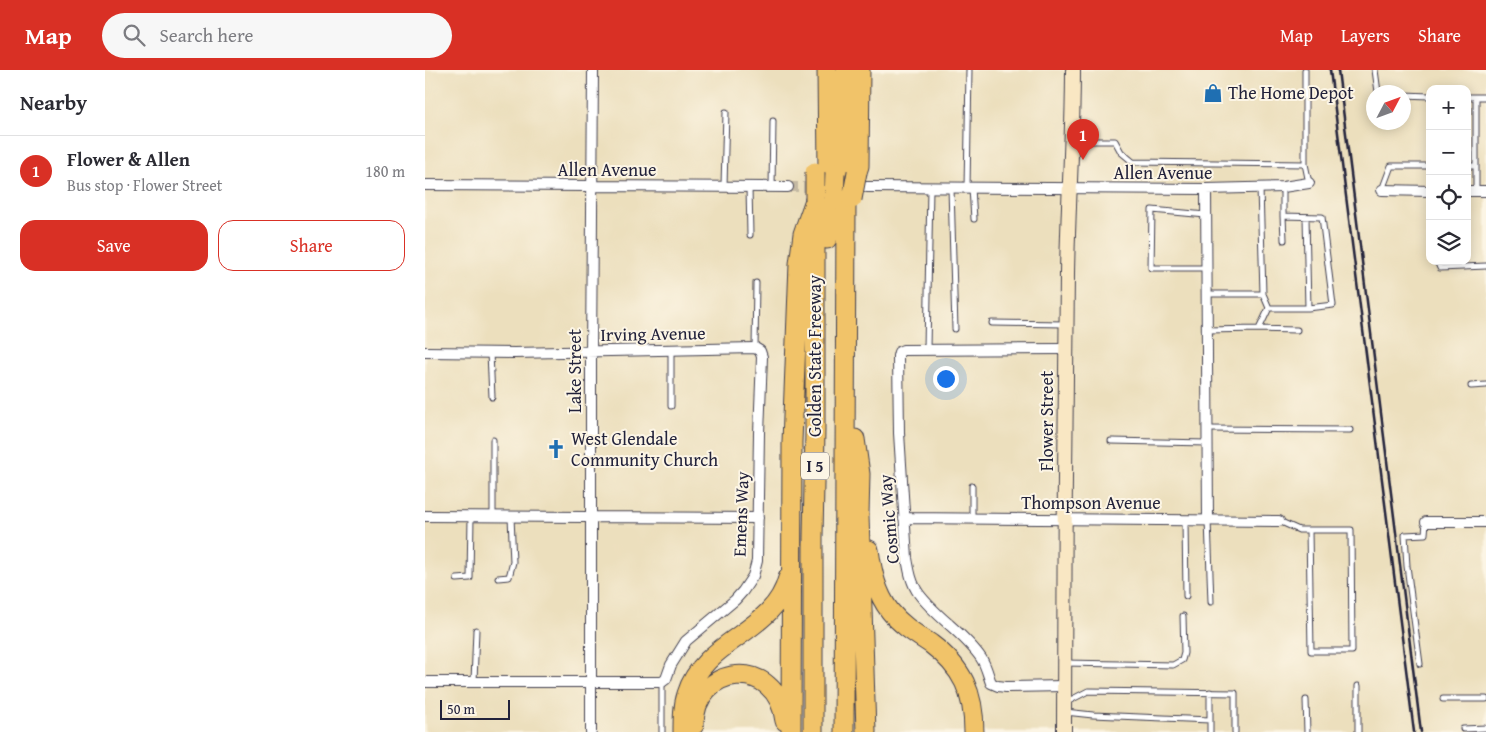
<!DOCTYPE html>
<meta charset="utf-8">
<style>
body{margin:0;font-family:"Gentium Book Plus",serif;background:#f7f7f7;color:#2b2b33}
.controls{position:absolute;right:15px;top:15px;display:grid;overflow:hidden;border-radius:10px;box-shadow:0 2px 12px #0003}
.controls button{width:45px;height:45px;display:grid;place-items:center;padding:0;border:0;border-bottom:1px solid #e1e1e2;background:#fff;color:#2b2b33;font:25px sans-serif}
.compass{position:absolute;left:941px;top:15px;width:45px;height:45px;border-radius:50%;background:#fff;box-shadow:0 2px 12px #0003;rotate:49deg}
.scale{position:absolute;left:15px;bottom:12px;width:70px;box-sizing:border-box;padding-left:5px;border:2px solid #22223b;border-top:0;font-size:14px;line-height:18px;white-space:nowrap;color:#22223b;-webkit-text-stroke:4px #fcf5e5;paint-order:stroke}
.you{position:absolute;left:520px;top:308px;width:18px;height:18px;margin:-12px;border:4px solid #fff;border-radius:50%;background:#1a73e8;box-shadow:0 0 0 8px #1a73e833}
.badge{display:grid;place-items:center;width:32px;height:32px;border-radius:50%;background:#d93025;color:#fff;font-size:16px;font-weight:700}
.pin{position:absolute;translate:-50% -41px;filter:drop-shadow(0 1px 2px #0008)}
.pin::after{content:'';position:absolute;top:26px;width:18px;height:15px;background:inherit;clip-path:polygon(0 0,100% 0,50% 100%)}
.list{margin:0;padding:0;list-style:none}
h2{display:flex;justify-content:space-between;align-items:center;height:65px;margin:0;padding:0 20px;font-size:21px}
h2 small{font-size:16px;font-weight:400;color:#7c7c81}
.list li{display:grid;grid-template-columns:32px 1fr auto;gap:15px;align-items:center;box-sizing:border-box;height:70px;padding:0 20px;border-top:1px solid #e1e1e2}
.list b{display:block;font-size:19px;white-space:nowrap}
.list p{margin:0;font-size:16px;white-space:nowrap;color:#7c7c81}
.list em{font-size:16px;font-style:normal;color:#7c7c81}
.actions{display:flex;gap:10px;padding:15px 20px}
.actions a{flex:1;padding:11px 0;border:1px solid #d93025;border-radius:15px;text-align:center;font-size:18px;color:#d93025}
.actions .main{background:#d93025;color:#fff}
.icon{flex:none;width:28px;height:28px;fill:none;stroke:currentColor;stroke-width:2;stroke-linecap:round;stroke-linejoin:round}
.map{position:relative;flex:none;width:1061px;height:662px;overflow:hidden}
header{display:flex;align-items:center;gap:30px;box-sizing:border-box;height:70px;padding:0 25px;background:#d93025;color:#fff}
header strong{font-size:24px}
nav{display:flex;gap:28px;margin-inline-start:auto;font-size:18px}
.search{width:350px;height:45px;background:#f7f7f7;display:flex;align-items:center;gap:12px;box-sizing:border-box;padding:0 18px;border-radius:28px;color:#7c7c81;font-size:19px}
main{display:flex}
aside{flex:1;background:#fff}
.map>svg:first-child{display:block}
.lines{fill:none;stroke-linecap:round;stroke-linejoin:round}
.street-tunnel{stroke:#c4b9a3;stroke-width:10;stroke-dasharray:10 5;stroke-linecap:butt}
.lane-casing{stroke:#403e4e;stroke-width:7}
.street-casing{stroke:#403e4e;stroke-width:12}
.secondary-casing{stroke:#403e4e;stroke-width:16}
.highway-casing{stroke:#403e4e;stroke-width:21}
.lane{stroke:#fff;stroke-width:5}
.street{stroke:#fff;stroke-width:10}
.secondary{stroke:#f9e7c3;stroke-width:14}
.highway{stroke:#f1c369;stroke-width:19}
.rail{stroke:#22223b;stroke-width:2.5}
.highway-bridge-casing{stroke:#403e4e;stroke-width:21;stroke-linecap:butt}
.highway-bridge{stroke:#f1c369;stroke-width:19}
.labels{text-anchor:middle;stroke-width:4;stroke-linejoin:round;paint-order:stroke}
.shield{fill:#fcf5e5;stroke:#63616e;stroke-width:1}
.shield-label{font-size:16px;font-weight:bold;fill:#22223b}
.poi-label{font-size:18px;fill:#22223b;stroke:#fcf5e5;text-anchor:start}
.street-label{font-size:18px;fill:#22223b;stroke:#fcf5e5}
</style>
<header>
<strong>Map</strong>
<div class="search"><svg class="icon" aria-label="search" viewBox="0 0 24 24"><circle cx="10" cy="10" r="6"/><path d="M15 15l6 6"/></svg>Search here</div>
<nav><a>Map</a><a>Layers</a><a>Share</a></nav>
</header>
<main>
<aside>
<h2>Nearby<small></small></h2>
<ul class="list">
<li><span class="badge">1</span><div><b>Flower &amp; Allen</b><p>Bus stop · Flower Street</p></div><em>180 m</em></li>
</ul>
<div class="actions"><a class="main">Save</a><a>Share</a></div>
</aside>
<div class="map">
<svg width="1061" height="662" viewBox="0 0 1061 662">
<rect width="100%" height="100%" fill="#fcf5e5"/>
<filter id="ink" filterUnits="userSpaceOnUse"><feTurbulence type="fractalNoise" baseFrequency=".02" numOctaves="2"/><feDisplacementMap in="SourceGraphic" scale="10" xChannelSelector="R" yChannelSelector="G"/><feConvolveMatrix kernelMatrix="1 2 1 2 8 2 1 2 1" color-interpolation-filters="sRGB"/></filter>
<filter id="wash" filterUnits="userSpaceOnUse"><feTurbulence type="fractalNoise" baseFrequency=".0096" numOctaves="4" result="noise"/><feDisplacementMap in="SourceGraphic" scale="20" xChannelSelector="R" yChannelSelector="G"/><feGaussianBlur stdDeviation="1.12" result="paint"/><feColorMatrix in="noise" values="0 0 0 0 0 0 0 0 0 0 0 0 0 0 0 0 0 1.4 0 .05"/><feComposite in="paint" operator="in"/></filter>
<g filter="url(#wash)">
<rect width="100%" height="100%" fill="#ecdfbd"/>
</g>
<g filter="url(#ink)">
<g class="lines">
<path class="street-tunnel" d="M363,117H414"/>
<g class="lane-casing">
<path id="lane" d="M880,0V94L884,113
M950,0L953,22
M978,25L1005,26
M1042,27H1061
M648,71H690L696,82L708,92L880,94
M1042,96H1051
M299,116L301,42
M324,117L325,165
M347,117L348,51
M858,117V146
M526,118L530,259
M542,118L544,0
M547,118L549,149
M835,118L838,224L844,238
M957,120L966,96H1005
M1051,121V27
M781,145L727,140L726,198H781
M881,147L883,238
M1012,191L1015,198L1061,196
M782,224H838
M567,253L641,254
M834,259L872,260
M782,260L834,259L844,238H883L908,235L897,147L858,146L859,170
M330,278L331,213
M502,279L505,118
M246,280V336
M65,283L67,327
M1046,316L1061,315
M783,359L925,360
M686,371L782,373
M547,416V448
M68,446V370
M760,450L761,526
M783,450L786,532
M854,451L874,460H926L927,581H886L884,460
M73,508L84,507L88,492L86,447
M32,509L45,508L46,447
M640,593L748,595L757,590L759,583L758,546
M995,594L982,496L980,465L1000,464L1001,452
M49,612L51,560
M237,612V662
M933,616V662
M785,622V662
M1018,629H1061
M881,630L882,662
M640,633L663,621L810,623V662
M640,642L668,645L785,650
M1038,659L1061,658"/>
</g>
<g class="street-casing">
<path id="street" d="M0,115L363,117
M442,117L781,119L858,117L884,113
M781,119L783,450
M957,120L1005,121
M1042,121H1061
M0,282L89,283L330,278L335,281L337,287L334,363L332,491L328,506L318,521L310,530L261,571L246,595L241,609L237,612H0
M0,446L333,448
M479,448L854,451
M1001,452H1061
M639,616L581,617L573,616L566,613C563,605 561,595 556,588C539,563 512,548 494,524C486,513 484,500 482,488L474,363L473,286L474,282L478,280L641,279
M166,662V289L168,0"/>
</g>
<g class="secondary-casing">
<path id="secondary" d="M639,662C639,509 640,357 642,204C643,136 648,68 648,0"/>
</g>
<g class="highway-casing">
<path id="highway" d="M402,0L403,102
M432,102L434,96L435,0
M421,103V0
M402,169L403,130
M430,369L435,404L434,445L441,662
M444,480C447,501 451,523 465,541C476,555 491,564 506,574C538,598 549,623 549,662
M269,655C269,594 352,585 360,651
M258,662C258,649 258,636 262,624C279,569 349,563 363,508
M366,662L367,372L374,194L378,164L390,130
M388,662V468L390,360V149
M419,662L421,130"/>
</g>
<use href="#lane" class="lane"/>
<use href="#street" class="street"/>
<use href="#secondary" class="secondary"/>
<use href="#highway" class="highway"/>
<path class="rail" d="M905,0L989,662
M913,0L996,662"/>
<g class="highway-bridge-casing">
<path id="highway-bridge" d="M427,129L432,102
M390,130V102
M409,130L410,103"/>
</g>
<use href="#highway-bridge" class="highway-bridge"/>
</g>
</g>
<defs>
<g id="shop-bare" transform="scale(1.5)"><path d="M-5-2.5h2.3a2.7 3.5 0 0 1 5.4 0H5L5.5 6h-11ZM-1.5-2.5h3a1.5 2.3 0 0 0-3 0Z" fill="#1f6fb2" stroke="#fcf5e5" stroke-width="2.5" paint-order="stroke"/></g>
<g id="church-bare" transform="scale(1.5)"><path d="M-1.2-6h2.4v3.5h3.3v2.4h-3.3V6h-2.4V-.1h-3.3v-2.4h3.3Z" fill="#1f6fb2" stroke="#fcf5e5" stroke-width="2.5" paint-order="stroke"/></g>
</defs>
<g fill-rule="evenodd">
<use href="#shop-bare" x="788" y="23"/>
<use href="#church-bare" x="131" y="379"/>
</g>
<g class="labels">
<rect class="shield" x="376" y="382.5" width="28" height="27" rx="4"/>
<g class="shield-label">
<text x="390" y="402">I 5</text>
</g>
<g class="poi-label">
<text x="803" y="29">The Home Depot</text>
<text x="146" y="375">West Glendale<tspan x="146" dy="21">Community Church</tspan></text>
</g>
<g class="street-label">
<text x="182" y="106">Allen Avenue</text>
<text x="738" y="109">Allen Avenue</text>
<text transform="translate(228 264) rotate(-1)" y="6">Irving Avenue</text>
<text transform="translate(390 286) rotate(-90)" y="6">Golden State Freeway</text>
<text transform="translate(150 301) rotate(-90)" y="6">Lake Street</text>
<text transform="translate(622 351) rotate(-90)" y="6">Flower Street</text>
<text x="666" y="439">Thompson Avenue</text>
<text transform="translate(316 444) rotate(-88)" y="6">Emens Way</text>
<text transform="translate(464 449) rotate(-95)" y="6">Cosmic Way</text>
</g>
</g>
</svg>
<div class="controls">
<button>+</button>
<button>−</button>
<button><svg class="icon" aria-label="locate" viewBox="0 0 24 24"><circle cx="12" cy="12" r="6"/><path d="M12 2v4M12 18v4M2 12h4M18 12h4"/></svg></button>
<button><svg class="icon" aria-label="layers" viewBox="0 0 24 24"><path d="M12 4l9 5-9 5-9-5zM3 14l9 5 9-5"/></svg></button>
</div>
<svg class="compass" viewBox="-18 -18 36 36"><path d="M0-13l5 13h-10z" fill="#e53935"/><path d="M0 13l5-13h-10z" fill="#7c7c81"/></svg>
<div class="scale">50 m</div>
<div class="you"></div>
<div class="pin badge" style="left:658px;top:90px">1</div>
</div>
</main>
